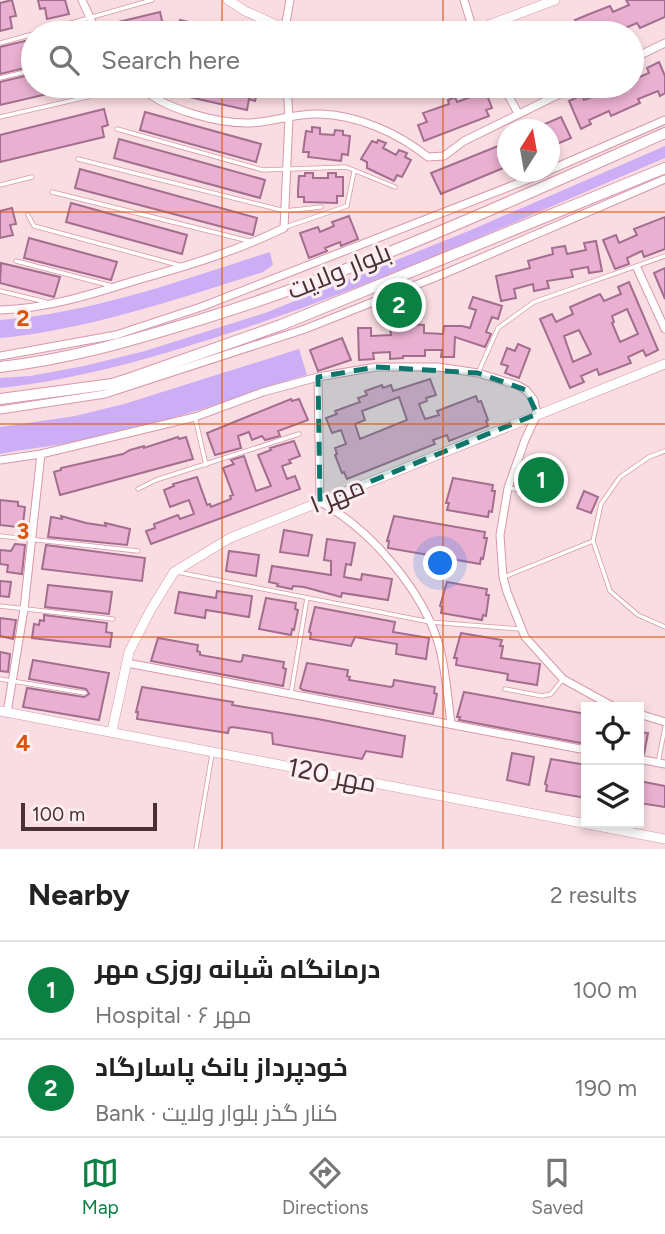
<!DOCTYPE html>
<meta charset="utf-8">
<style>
body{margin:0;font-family:Figtree,Cairo,sans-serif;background:#f2f2f2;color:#222}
.controls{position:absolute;right:21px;bottom:21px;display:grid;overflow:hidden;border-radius:0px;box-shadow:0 4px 10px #0003}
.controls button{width:63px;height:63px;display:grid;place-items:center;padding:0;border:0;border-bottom:2px solid #e0e0e0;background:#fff;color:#222;font:35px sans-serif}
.compass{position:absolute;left:497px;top:119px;width:63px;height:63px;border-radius:50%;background:#fff;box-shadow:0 4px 10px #0003;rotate:11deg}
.scale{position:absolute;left:21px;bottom:18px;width:136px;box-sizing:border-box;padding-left:7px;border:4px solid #492f36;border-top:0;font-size:19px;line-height:24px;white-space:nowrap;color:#492f36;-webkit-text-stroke:5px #fdeef1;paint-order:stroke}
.you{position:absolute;left:441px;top:564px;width:24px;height:24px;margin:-18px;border:5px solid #fff;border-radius:50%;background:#1a73e8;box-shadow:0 0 0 10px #1a73e833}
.badge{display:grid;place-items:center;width:46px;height:46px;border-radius:50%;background:#0b8043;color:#fff;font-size:23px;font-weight:700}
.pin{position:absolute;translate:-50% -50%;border:4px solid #fff;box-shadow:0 2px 7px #0006}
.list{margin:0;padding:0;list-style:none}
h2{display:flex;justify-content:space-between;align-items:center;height:91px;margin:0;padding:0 28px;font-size:30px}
h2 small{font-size:23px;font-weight:400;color:#767676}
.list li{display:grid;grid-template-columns:46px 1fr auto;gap:21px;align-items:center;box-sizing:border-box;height:98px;padding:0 28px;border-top:2px solid #e0e0e0}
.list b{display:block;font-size:26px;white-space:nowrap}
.list p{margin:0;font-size:23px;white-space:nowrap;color:#767676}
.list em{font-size:23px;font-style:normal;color:#767676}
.icon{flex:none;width:38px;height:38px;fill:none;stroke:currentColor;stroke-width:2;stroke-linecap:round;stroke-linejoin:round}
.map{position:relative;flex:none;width:665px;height:849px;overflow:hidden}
.search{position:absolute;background:#fff;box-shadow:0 4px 10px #0003;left:21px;right:21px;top:21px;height:77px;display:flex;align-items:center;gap:18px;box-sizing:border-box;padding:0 24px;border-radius:38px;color:#767676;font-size:26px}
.sheet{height:287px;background:#fff}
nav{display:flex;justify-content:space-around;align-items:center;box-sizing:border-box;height:98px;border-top:2px solid #e0e0e0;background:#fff;font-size:19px;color:#767676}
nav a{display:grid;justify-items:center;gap:4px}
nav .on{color:#0b8043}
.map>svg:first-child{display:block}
.green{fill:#cbaef5}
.building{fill:#e9b0d1;stroke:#a36e8e;stroke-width:2;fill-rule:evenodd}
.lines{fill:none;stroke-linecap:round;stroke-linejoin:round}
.service-casing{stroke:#d898a8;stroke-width:5}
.minor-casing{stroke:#d898a8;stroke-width:9}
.tertiary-casing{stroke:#d898a8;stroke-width:10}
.secondary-casing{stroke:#d898a8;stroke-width:12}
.service{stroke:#fff;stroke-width:3.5}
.minor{stroke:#fff;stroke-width:7}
.tertiary{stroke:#fff;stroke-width:9}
.secondary{stroke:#fff;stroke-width:10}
.marked{fill:#0f766e;fill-opacity:0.2;stroke:#0f766e;stroke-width:5;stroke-dasharray:14 9;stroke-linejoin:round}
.grid{fill:none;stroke:#d85510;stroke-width:2;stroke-opacity:0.55}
.labels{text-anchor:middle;stroke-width:6;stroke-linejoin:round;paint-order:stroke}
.street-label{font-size:26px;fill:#492f36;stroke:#fdeef1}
.grid-label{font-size:23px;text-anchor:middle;font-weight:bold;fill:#d85510;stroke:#fdeef1;stroke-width:6;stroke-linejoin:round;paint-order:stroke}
</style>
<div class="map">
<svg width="665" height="849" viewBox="0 0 665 849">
<rect width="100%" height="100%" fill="#f9dde3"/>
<path class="green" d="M665,146V158C525,217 386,281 242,329C162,355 83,379 0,388V378L30,376L84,366L145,351L265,313L471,230Z
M270,252L273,265L263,272C176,299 91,329 0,338V320C93,313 182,280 270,252Z
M299,349L307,375C263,387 222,404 179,416C143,427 106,437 69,443C46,447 23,449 0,454V427L75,416L124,404Z"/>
<path class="building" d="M12,0L16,16L10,17L12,28L0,31V3Z
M38,0H65L69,14L47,19L45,8L40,9Z
M626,0H665V17L640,28L637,23L618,31L619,33H559L577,25L575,20L587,15L610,6L613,12L629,5Z
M160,12L164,29L146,33H113L110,24Z
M180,20L225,30V33H177Z
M33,39V66L0,74V47Z
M659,62L665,76V93L660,96L658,91L638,99L640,103L611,116L609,111L589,120L591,124L581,129L569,101L582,95L584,100L600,94L598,89L604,86H632V80L649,73L647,68Z
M33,74V86H72L73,88L0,105V82Z
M152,86H259L255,101L249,99L247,110L153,89Z
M477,89L478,93L485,90L492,108L486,110L489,116L424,141L418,125L427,122L423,113L449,104L448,100L455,97L457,102L471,97L469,92Z
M104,109L108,125L102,127L104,137L0,162V135Z
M145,112L261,144L256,162L140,130Z
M561,117L571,138L550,147V130H531Z
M312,127L320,128V134L334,135L335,130L343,131V135L350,136L348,155L342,154L341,161L308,157L309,152H303L306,131L312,132Z
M119,139L265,180L260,198L114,158Z
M378,140L386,143L383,148L396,155L399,150L407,153L405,157L411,160L402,177L397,175L394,181L367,168V162L361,159L372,141L377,143Z
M508,142V166L441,194L431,173Z
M80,169L257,218L253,235L75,188Z
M305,173H313V178H328V173H336V177H343V196H337V203L304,202V197H298V190L299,176H305Z
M71,203L187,235L182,254L66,222Z
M12,208L16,224L10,225L13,235L0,238V211Z
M349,216L358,239L341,246L340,242L325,248L327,251L309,258L300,233L318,227L320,232L334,226L332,222Z
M665,217V249L644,257L642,251L627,258L629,264L615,269L603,240L616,235L619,243L637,235L634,229Z
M29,238L117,262L111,280L24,258Z
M596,241L602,271L589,273L588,267L571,270L573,277L547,281L549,288L534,291L533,284L514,289L516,298L501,301L496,276L530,268L528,261L553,254L552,248L565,246L567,254L586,250L584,243Z
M1,263L60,277L54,297L0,283Z
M665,268V299L654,273Z
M629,282L658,350L646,356L643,350L628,357L631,363L599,375L597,369L581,376L584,382L570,388L540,319L552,314L556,322L573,314L570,307L600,294L604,301L621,294L618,287ZM627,309L638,334L620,342L612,323L614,322L612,316ZM579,330L591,354L573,362L564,336Z
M473,297L502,306L498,319L492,317L486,332L491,334L485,347L455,337L454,357H441L442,350H425V356H403V358L390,359V352L373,353L374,359L359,360L358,328H371V336L391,335L390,328L411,327V324L424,325V333L443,334L444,326H462L470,328L476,310L469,308Z
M403,298L407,307L395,312L391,302Z
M342,338L351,360L318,371L310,350Z
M518,344L530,349L519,378L505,373L508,366L501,364L507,348L515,351Z
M430,379L436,395L426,398L427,401L419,404L425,419L439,415L437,411L476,396L478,402L481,401L488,420L486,421L488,426L449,441L447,435L433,440L435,444L347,479L344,472L342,473L335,455L337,454L335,448L346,444L341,430L332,433L326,418L337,414L335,411L360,402L358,398L367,395L365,391L382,385L383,388L391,385L393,391ZM399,397L407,420L360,439L355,424L365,420L362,411Z
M291,399L292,401L299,399L308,420L278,431L280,436L265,440L262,436L252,440L249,432L238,436L241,448L215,455L207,433Z
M178,437L179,439L186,437L193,459L60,495L54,472L61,470V468L123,454L130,450L144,446V448Z
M294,441L300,456L289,460L291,463L282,466L287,479L295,476L300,489L151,544L146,531L155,528L154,524L178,515L180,519L194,514L189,500L170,507L164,490L174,486L173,484L197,477L207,505L210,504L211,507L231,499L230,496L233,495L223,468L234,464L231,460L244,456L256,491L271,486L258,455L271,450L270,448Z
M535,458L562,470L547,503L524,492L522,486Z
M453,478L493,485L492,491H495L492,512L489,511L488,517L447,510L449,503H446Z
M584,491L598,497L591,513L577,508Z
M0,500L18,502V506L25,507L23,524L17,523V527L0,525Z
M61,516L86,523L106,526L105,523L130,529L127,545L48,537L51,517L62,519Z
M394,516L485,532L484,538H487L483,559L481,558L480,564L388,548L389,541H387Z
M284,530L312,535L308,556L280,552Z
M327,539L355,543L351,565L346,564L344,577L361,580L362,574L392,579L388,600L342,593L341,597L304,587L293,586L292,589L277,586L278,584L269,582L272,566L331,575V561L324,560Z
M15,544L25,545L22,574L7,572L8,565L0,564V550L11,551Z
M46,545L145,558L142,581L42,569Z
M229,551L259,555L256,576L226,571Z
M0,581L11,582L9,597L0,596Z
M447,582L487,589L486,595H489L486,616L483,615L482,620L441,613L442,607L440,606Z
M48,585L112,592L109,614L45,607Z
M217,591L252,596L249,617L206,610L205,618L175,613L179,592L216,598Z
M266,598L296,603L295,609L298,610L294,630L292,629L291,635L259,629Z
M315,607L395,622L393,632L429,638L426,659L396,654L397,644L355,637L351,646L310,639L311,633L309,632Z
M44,615L107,623L106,632L112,633L110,647L32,638L34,624L39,625L40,620L44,621Z
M0,618L16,620L13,639L0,636Z
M461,633L502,640L500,646H503L501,658L540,664L537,685L507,680L508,674L456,665L457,658H454Z
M158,638L198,645L197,651L200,652V655L240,662L242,661L243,655L284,662L283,668L286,669L283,686L151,661Z
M0,652L10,654L8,672L0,671Z
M33,660L109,673L99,720L23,707L27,688L84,697L89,694L86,689L29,679Z
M307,663L348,670L347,676L350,677L349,680L391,687L393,686L394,680L435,687L434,693L437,694L433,714L303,690L300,688Z
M142,687L233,702L232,705L318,719L405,736L402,757L366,751L362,759L273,744L272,733L232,727L229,728L228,733L137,719L138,712H136Z
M464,692L586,714V744L459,720L460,717H457Z
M639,732L648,733L644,754L639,753Z
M512,753L534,757L529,785L507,780Z
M551,759L586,765V798L546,791L547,785L545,784Z
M639,781L665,786V807L639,803Z"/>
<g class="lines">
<g class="service-casing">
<path id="service" d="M36,33L152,0
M0,43L33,34
M0,78L33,70
M283,86C338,97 404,100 459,86
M0,117L87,97
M117,129L263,170L346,167L395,187
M78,159L285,211L321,207
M0,185L32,177
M52,192L249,241
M28,215L34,226L182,266
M286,227L347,206L354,172
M16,261L112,286
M0,291L46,302
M478,373L498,328L534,302L665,256
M195,417L206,465
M665,451L649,457L620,477L601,504L593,541L610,591L638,615L665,627
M509,488L520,490
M138,489L156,480L299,434
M0,536L138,551
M177,572L430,622L521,629
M504,577L593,541
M0,606L113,619
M0,679L85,693
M505,689L542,696L551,694L563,679
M291,693L307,598
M658,763L665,727
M196,849L212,754"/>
</g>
<g class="minor-casing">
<path id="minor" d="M82,0L97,33
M464,0L474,33
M284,33L290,0
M632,59L665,43
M140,86C162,109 219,124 250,123C273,122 296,113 319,114C358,115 398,133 428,157L444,156L464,141L576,86
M503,86L518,113
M550,170L665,120
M637,268L665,329
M0,310C46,309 93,294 137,280C187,266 237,251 284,228L289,117L287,86
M0,356L116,335L201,307L547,172
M318,377L320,502C371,529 425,593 440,649C446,673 448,699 451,724
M0,410L105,394L305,329L446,273L665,179
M0,460L41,454L195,417L263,392L318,377L376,367H438L478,373L517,385L526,390L534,400L537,414L525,440L508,488L500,535L503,577L507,592L525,637L563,679L614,707
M127,663L586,750
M7,713L24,609L41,454
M639,714L665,722
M639,759L665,764"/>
</g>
<g class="tertiary-casing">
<path id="tertiary" d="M228,0L245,11L294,33
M456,33L473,31L555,0
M0,711L665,839
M112,731L129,652L150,611L174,572L230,538L665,364"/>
</g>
<g class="secondary-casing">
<path id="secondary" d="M0,367C70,359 130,341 196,321C358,272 511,201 665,133
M0,399L112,384L134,377L281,325L665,168"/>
</g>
<use href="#service" class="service"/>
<use href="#minor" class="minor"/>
<use href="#tertiary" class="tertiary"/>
<use href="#secondary" class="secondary"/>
</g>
<path class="marked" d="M376,367L478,373L526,390L537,414L320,502L318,377Z"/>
<path class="grid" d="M222,0V33M443,0V33M222,86V849M443,86V849M0,212H665M0,424H665M0,637H665"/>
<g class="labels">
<g class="street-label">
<text transform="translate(339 271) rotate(-22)" y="9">بلوار ولایت</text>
<text transform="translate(337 495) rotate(-22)" y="9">مهر ۱</text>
<text transform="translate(332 775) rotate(11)" y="9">مهر 120</text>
</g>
</g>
<g class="grid-label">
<text x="23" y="326">2</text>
<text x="23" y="539">3</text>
<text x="23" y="751">4</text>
</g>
</svg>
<div class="controls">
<button><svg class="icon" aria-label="locate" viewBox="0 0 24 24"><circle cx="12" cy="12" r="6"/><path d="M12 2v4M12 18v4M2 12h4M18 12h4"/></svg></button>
<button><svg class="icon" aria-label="layers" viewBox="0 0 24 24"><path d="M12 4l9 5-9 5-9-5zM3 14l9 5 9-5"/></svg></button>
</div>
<svg class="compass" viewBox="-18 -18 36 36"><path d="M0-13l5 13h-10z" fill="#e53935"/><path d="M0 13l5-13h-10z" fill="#767676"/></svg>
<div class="scale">100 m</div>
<div class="you"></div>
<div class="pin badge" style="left:541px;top:480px">1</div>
<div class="pin badge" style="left:399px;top:305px">2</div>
<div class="search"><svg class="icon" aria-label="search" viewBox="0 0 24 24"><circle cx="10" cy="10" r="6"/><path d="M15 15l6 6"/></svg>Search here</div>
</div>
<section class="sheet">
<h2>Nearby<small>2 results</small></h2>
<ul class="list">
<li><span class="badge">1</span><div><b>درمانگاه شبانه روزی مهر</b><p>Hospital · مهر ۶</p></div><em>100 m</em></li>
<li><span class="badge">2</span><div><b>خودپرداز بانک پاسارگاد</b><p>Bank · کنار گذر بلوار ولایت</p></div><em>190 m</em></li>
</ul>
</section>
<nav>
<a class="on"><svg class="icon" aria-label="map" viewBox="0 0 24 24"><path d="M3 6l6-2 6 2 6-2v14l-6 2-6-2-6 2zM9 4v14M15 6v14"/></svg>Map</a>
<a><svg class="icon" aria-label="directions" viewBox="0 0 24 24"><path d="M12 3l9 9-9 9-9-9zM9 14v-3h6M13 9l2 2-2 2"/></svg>Directions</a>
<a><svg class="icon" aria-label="saved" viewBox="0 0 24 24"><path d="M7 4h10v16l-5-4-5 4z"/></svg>Saved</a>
</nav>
